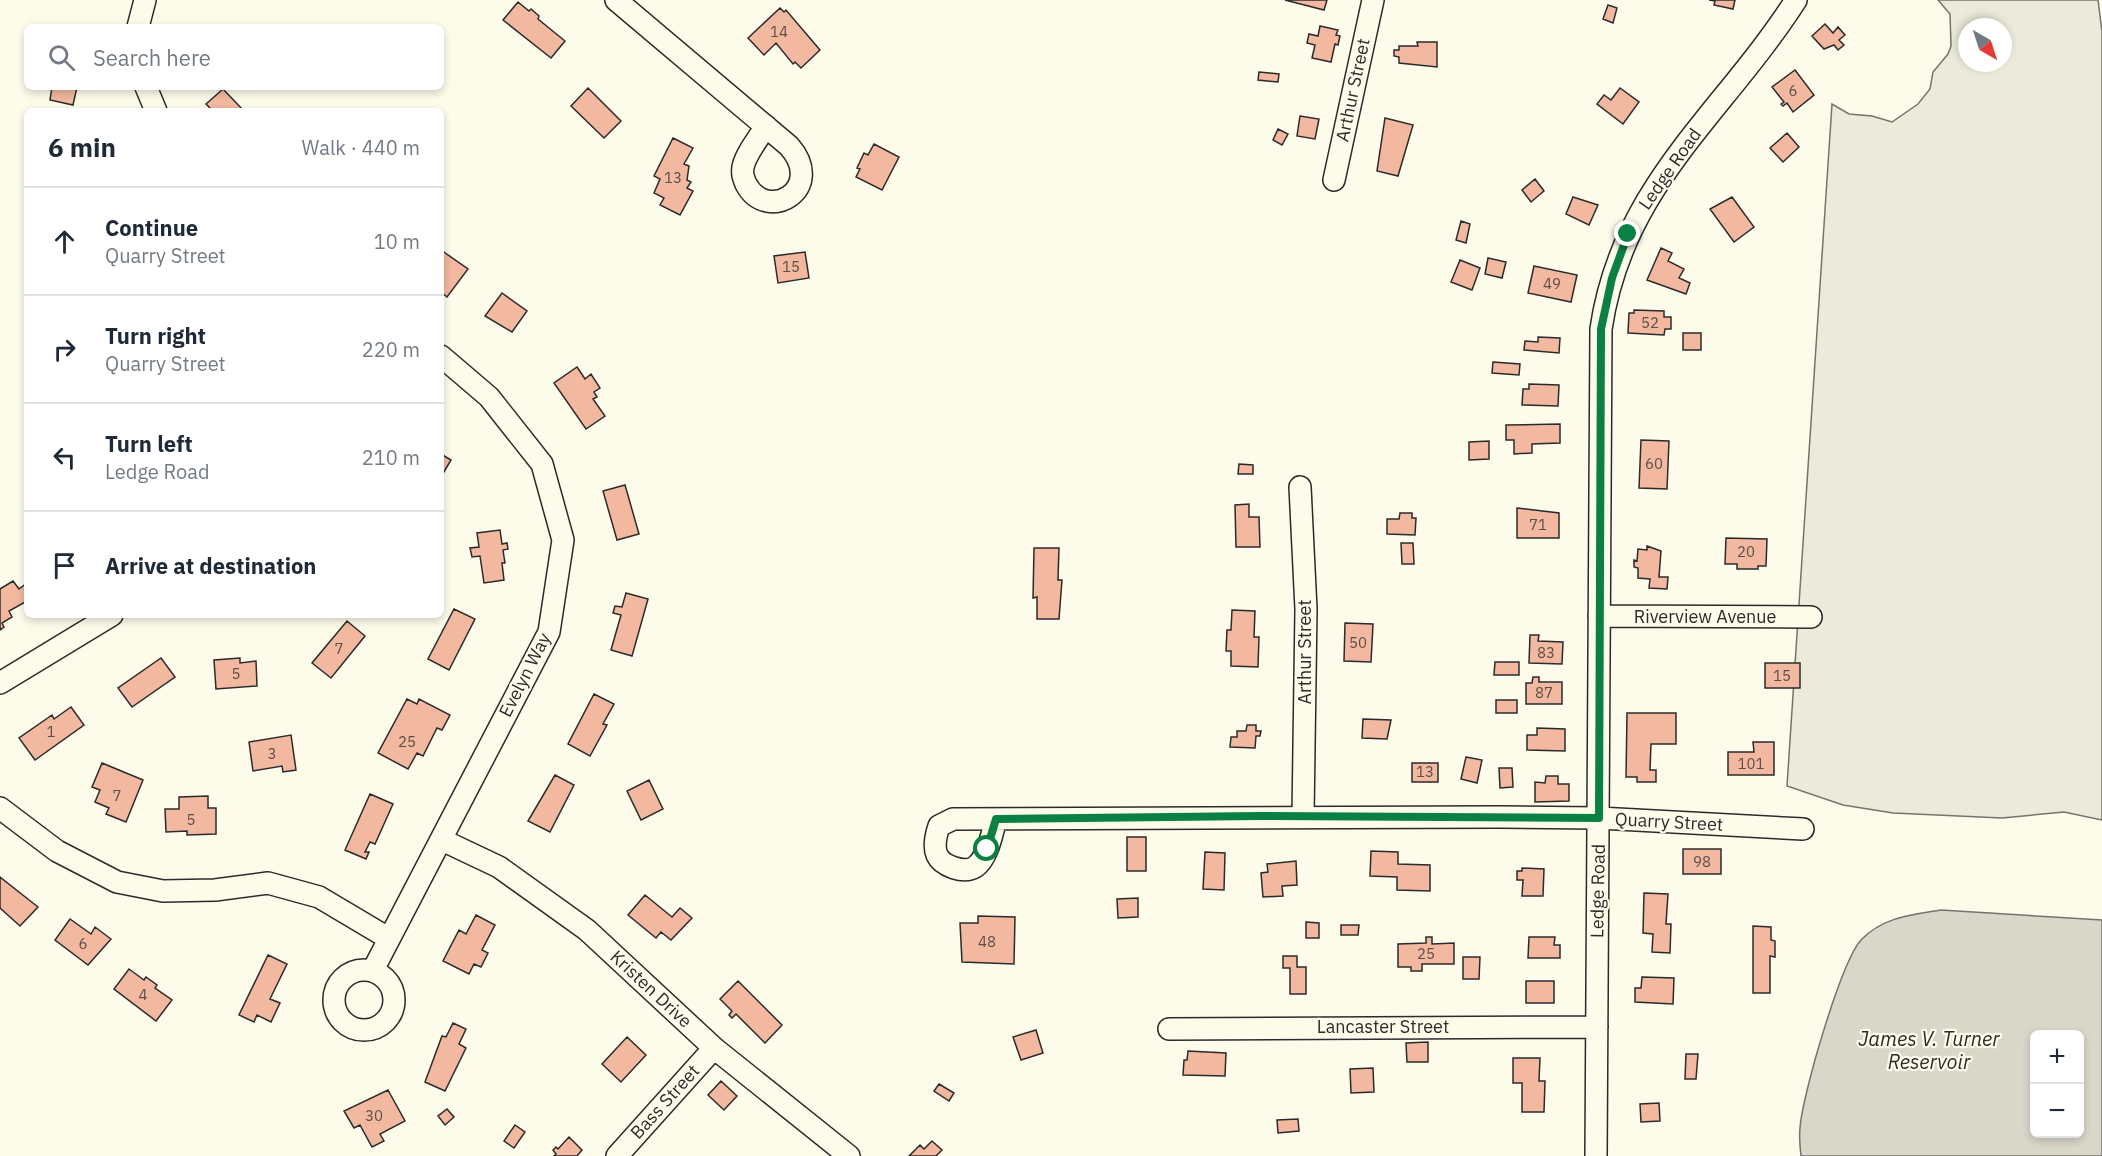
<!DOCTYPE html>
<meta charset="utf-8">
<style>
body{margin:0;font-family:"IBM Plex Sans",sans-serif;background:#f6f6f7;color:#1f2937}
.controls{position:absolute;right:18px;bottom:18px;display:grid;overflow:hidden;border-radius:9px;box-shadow:0 3px 9px #0003}
.controls button{width:54px;height:54px;display:grid;place-items:center;padding:0;border:0;border-bottom:2px solid #e0e1e3;background:#fff;color:#1f2937;font:30px sans-serif}
.compass{position:absolute;left:1958px;top:18px;width:54px;height:54px;border-radius:50%;background:#fff;box-shadow:0 3px 9px #0003;rotate:141deg}
.stop{position:absolute;width:18px;height:18px;margin:-14px;border:4px solid #0b8043;border-radius:50%;background:#fff}
.stop.end{background:#0b8043;border-color:#fff;box-shadow:0 2px 6px #0008}
.list{margin:0;padding:0;list-style:none}
h2{display:flex;justify-content:space-between;align-items:center;height:78px;margin:0;padding:0 24px;font-size:26px}
h2 small{font-size:20px;font-weight:400;color:#747a83}
.list li{display:grid;grid-template-columns:39px 1fr auto;gap:18px;align-items:center;box-sizing:border-box;height:108px;padding:0 24px;border-top:2px solid #e0e1e3}
.list b{display:block;font-size:22px;white-space:nowrap}
.list p{margin:0;font-size:20px;white-space:nowrap;color:#747a83}
.list em{font-size:20px;font-style:normal;color:#747a83}
.icon{flex:none;width:33px;height:33px;fill:none;stroke:currentColor;stroke-width:2;stroke-linecap:round;stroke-linejoin:round}
.map{position:relative;flex:none;width:2102px;height:1156px;overflow:hidden}
.search{position:absolute;background:#fff;box-shadow:0 3px 9px #0003;left:24px;top:24px;width:420px;height:66px;display:flex;align-items:center;gap:15px;box-sizing:border-box;padding:0 21px;border-radius:9px;color:#747a83;font-size:22px}
.panel{position:absolute;background:#fff;box-shadow:0 3px 9px #0003;left:24px;top:108px;width:420px;height:510px;border-radius:9px}
.map>svg:first-child{display:block}
.green{fill:#ecebdb;stroke:#74746e;stroke-width:1.5;fill-rule:evenodd}
.water{fill:#d8d7c9;stroke:#74746e;stroke-width:1.5;fill-rule:evenodd}
.building{fill:#f2b8a0;stroke:#2b2b2b;stroke-width:1.5}
.lines{fill:none;stroke-linecap:round;stroke-linejoin:round}
.minor-casing{stroke:#2b2b2b;stroke-width:24}
.minor{stroke:#fdfbea;stroke-width:21}
.route{stroke:#0b8043;stroke-width:8}
.labels{text-anchor:middle;stroke-width:4.5;stroke-linejoin:round;paint-order:stroke}
.number-label{font-size:15px;fill:#5d4e48}
.street-label{font-size:18px;fill:#2b2b2b;stroke:#fdfbea}
.water-label{font-size:20px;font-style:italic;fill:#2b2b2b;stroke:#fdfbea}
</style>
<div class="map">
<svg width="2102" height="1156" viewBox="0 0 2102 1156">
<rect width="100%" height="100%" fill="#fdfbea"/>
<path class="green" d="M1938,0H2098L2102,32V820L2064,812L2002,818L1893,813L1843,805L1787,786L1832,104L1849,114L1872,116L1892,122L1918,104L1930,89L1933,72L1948,54L1951,46L1950,14ZM1967,27H2003V63H1967Z"/>
<path class="water" d="M1941,910L2102,920V1156H1801C1800,1147 1799,1137 1800,1128C1802,1096 1841,962 1861,940C1883,917 1911,915 1941,910ZM2034,1034H2080V1134H2034Z"/>
<path class="building" d="M1285,0H1327L1324,10Z
M1709,0H1735L1733,9L1714,5L1715,1Z
M518,2L529,11L531,9L539,16L538,19L565,41L551,58L503,20Z
M1608,5L1617,8L1613,23L1603,19Z
M780,8L784,12L786,10L820,50L801,68L795,62L793,64L776,43L764,55L748,38Z
M1825,24L1833,33L1838,27L1845,35L1839,40L1844,45L1838,50L1834,45L1824,49L1812,36Z
M1320,26L1338,30L1336,35L1340,36L1338,45L1335,44L1331,62L1312,58L1315,45L1307,43L1309,34L1318,36Z
M1417,42H1437V67L1399,63V57L1394,56V50H1399V46H1418Z
M1795,70L1814,95L1793,112L1787,103L1783,106L1781,104L1784,102L1772,87Z
M1259,72L1279,74L1278,82L1258,80Z
M52,87H77L73,105L50,100Z
M588,88L621,121L604,138L571,106Z
M1620,88L1639,102L1623,124L1597,104L1604,95L1611,100Z
M223,89L244,111H213L206,104Z
M1300,116L1319,119L1315,139L1297,136Z
M1385,118L1413,125L1398,176L1377,171Z
M1278,129L1288,134L1282,145L1273,140Z
M1787,133L1799,147L1783,162L1770,148Z
M673,138L693,148L684,164L689,166L687,180L691,182L687,188L693,191L680,215L660,205L664,198L654,193L660,179L654,176Z
M874,144L899,157L882,190L856,177L860,169L857,168L864,153L868,155Z
M1535,179L1544,191L1531,202L1522,190Z
M1573,197L1598,205L1589,225L1566,214Z
M1732,197L1754,227L1734,242L1710,209Z
M1461,221L1470,224L1466,243L1456,240Z
M1661,248L1672,253L1668,261L1684,269L1679,278L1690,283L1686,294L1647,280Z
M441,250L468,269L447,297L441,292Z
M805,252L809,278L778,283L774,256Z
M1488,258L1506,262L1502,278L1485,274Z
M1460,260L1480,268L1472,290L1451,282Z
M1534,266L1577,275L1571,302L1528,293Z
M502,293L527,311L512,332L485,316Z
M1634,310L1664,311V317H1671V329H1665L1664,335L1628,333L1629,313H1634Z
M1683,333H1701V350H1683Z
M1538,337L1560,338L1559,353L1524,350L1525,341L1538,342Z
M1493,362L1520,364L1519,375L1492,373Z
M577,367L585,379L591,374L600,388L594,392L597,397L593,399L605,416L586,429L554,383Z
M1529,384L1559,385L1558,406L1522,405L1523,389H1529Z
M1560,424V443L1532,444V453L1514,454V440H1506V425Z
M1641,440L1669,441L1667,489L1639,488Z
M1489,441V459L1469,460V442Z
M441,454L451,460L441,477Z
M1239,464L1253,465V474H1238Z
M625,485L639,534L617,540L603,491Z
M1249,504V517H1259L1260,547H1236L1235,505Z
M1517,508L1559,513V538H1517Z
M1400,513H1412V518H1416L1415,535L1387,534V519H1399Z
M500,530L502,544L507,543L508,549L503,550L505,563H502L504,580L484,583L480,556L472,557L470,548L479,547L477,533Z
M1726,538L1767,539L1766,566H1758V569H1737V564H1725Z
M1401,543H1413L1414,564H1402Z
M1647,546L1661,551L1659,577H1668L1667,589L1649,588L1650,579L1638,578V568L1634,567V560L1637,561L1638,549L1647,550Z
M1034,548H1059L1058,580H1062L1059,619H1037V597L1033,598Z
M13,581L19,589L27,583V601L9,611L12,617L2,623L4,627L0,630V589Z
M626,593L648,599L632,656L611,650L621,615L613,613L615,606L622,607Z
M454,609L475,619L449,670L428,659Z
M1232,610L1255,611L1254,637H1259L1258,667L1231,666V651H1226L1227,630H1231Z
M347,621L365,636L331,678L312,663Z
M1345,623L1373,624L1371,662L1344,661Z
M1530,635H1539L1538,641L1563,642L1562,664L1529,663Z
M161,658L175,677L132,707L118,688Z
M240,658V663L256,661L257,686L216,689L214,660Z
M1495,662H1519V675H1494Z
M1765,663H1800V688H1765Z
M1533,677H1539V682H1562V704H1526V683H1532Z
M594,694L614,704L603,724L607,725L590,756L568,744Z
M407,699L417,704L419,699L450,715L442,730L437,728L423,756L417,753L408,769L378,753Z
M1496,700H1517V713H1496Z
M71,707L84,725L35,760L19,738L52,715L54,719Z
M1627,713H1676V744H1651L1650,770H1656V782H1637V777H1626Z
M1363,719L1391,720L1387,739L1362,738Z
M1247,725H1256V731H1261L1260,736H1256L1255,748L1230,747L1231,737H1237V731H1246Z
M1537,728L1565,729V751L1527,750V735H1537Z
M291,735L296,770L283,772L282,766L253,771L249,742Z
M1753,742H1774V775H1728V752H1754Z
M1466,757L1482,760L1477,783L1461,779Z
M102,763L143,780L126,822L106,814L109,808L95,802L100,790L92,787Z
M1412,763H1438V782H1412Z
M1499,768H1512L1513,787L1500,788Z
M555,775L574,785L550,832L528,821Z
M1546,776H1558V784H1569V801L1535,802V782L1545,783Z
M649,780L663,809L641,820L627,791Z
M370,794L393,804L375,844L370,842L365,852H369L366,859L345,850Z
M208,796V808H216V834L187,835V831L166,832L165,809H179V797Z
M1127,837H1146V871H1127Z
M1683,849H1721V874H1683Z
M1371,851L1398,852V864L1430,865V891L1397,890V877L1370,876Z
M1205,852L1225,853L1224,890L1203,889Z
M1296,861L1297,885L1282,886L1283,896L1263,897L1261,873L1268,872L1267,864Z
M1522,868L1544,869L1543,896H1522L1523,880H1517V871H1522Z
M0,877L38,907L20,926L0,908Z
M1644,893L1668,894L1666,924H1671L1670,953L1652,952L1653,934L1643,933Z
M645,895L672,917L680,908L692,918L671,940L661,932L656,938L628,915Z
M1138,898V917L1118,918L1117,899Z
M476,915L495,925L482,950L488,953L481,967L474,964L469,974L443,961L459,930L466,934Z
M978,916L1015,917L1014,964L962,962L960,923H978Z
M70,919L91,934L95,927L111,939L88,965L55,940Z
M1306,922L1319,923V938H1306Z
M1341,925H1359L1358,935H1341Z
M1753,926L1771,927V940L1775,941V957L1770,956V993H1753Z
M1426,937H1432V944L1454,943V964H1422V971H1411V967H1398V944L1426,943Z
M1529,937H1555L1554,945H1560V958H1528Z
M268,955L287,964L270,999L280,1003L271,1022L257,1015L254,1022L239,1015Z
M1283,956H1297V967H1306V994H1290V968H1283Z
M1463,957H1480L1479,979H1463Z
M129,969L144,980L146,977L157,985L155,988L172,1000L156,1021L114,989Z
M1642,977L1674,978L1673,1004L1635,1002V988H1641Z
M738,981L782,1025L765,1043L736,1014L732,1018L729,1015L732,1011L720,999Z
M1526,981H1554V1003H1526Z
M453,1023L466,1029L459,1044L466,1048L445,1091L425,1082L442,1036L446,1037Z
M1036,1030L1043,1053L1021,1060L1013,1037Z
M627,1037L646,1055L621,1082L602,1064Z
M1428,1042V1062H1407L1406,1043Z
M1188,1051L1226,1053L1225,1076L1183,1075L1184,1060H1187Z
M1686,1054H1698L1696,1079H1685Z
M1513,1058H1540L1539,1081H1545L1544,1112H1522V1083H1513Z
M1373,1068L1374,1092L1351,1093L1350,1069Z
M721,1081L737,1096L724,1110L708,1095Z
M939,1084L954,1093L949,1101L934,1091Z
M388,1090L405,1121L380,1134L384,1141L372,1147L360,1125L354,1128L344,1111Z
M1659,1103L1660,1121L1641,1122L1640,1104Z
M447,1109L454,1117L445,1125L438,1116Z
M1298,1119L1299,1131L1278,1133L1277,1120Z
M515,1125L525,1132L514,1148L504,1141Z
M569,1137L582,1150L577,1156H554L556,1154L553,1150L556,1147L558,1149Z
M932,1141L942,1150L936,1156H909L920,1145L924,1149Z"/>
<g class="lines">
<g class="minor-casing">
<path id="minor" d="M616,0L789,146C827,189 767,224 746,184C743,177 742,174 743,167C746,153 759,138 766,126
M138,27L145,0
M146,87L156,111
M1334,180L1373,0
M1300,487L1306,609L1303,816
M1599,616L1811,617
M0,683L112,615
M0,808L57,851L117,882L163,891L215,890L268,883L319,897L388,938
M996,819C992,833 988,858 975,867C964,874 942,866 937,855C933,846 936,835 939,826L953,819L1498,817L1599,818L1803,829
M442,840L499,867L587,930L714,1048L849,1156
M334 1000a30 30 0 1 1 60 0a30 30 0 1 1-60 0Z
M373,970L549,632L563,540L542,464L489,397L441,356
M1169,1029L1597,1027
M617,1156L714,1048
M1596,1156L1601,329C1622,185 1723,114 1796,0"/>
</g>
<use href="#minor" class="minor"/>
</g>
<g class="lines">
<path class="route" d="M987,849L996,819L1259,816L1599,818L1601,329L1612,278L1628,234"/>
</g>
<g class="labels">
<g class="number-label">
<text x="779" y="37">14</text>
<text x="1793" y="96">6</text>
<text x="673" y="183">13</text>
<text x="791" y="272">15</text>
<text x="1552" y="289">49</text>
<text x="1650" y="328">52</text>
<text x="1654" y="469">60</text>
<text x="1538" y="530">71</text>
<text x="1746" y="557">20</text>
<text x="1358" y="648">50</text>
<text x="339" y="654">7</text>
<text x="1546" y="658">83</text>
<text x="236" y="679">5</text>
<text x="1782" y="681">15</text>
<text x="1544" y="698">87</text>
<text x="51" y="737">1</text>
<text x="407" y="747">25</text>
<text x="272" y="759">3</text>
<text x="1751" y="769">101</text>
<text x="1425" y="777">13</text>
<text x="117" y="801">7</text>
<text x="191" y="825">5</text>
<text x="1702" y="867">98</text>
<text x="987" y="947">48</text>
<text x="83" y="949">6</text>
<text x="1426" y="959">25</text>
<text x="143" y="1000">4</text>
<text x="374" y="1121">30</text>
</g>
<g class="street-label">
<text transform="translate(1353 90) rotate(-78)" y="6">Arthur Street</text>
<text transform="translate(1670 169) rotate(-55)" y="6">Ledge Road</text>
<text x="1705" y="623">Riverview Avenue</text>
<text transform="translate(1305 652) rotate(-90)" y="6">Arthur Street</text>
<text transform="translate(525 675) rotate(-63)" y="6">Evelyn Way</text>
<text transform="translate(1669 822) rotate(3)" y="6">Quarry Street</text>
<text transform="translate(1598 891) rotate(-89)" y="6">Ledge Road</text>
<text transform="translate(651 989) rotate(43)" y="6">Kristen Drive</text>
<text x="1383" y="1033">Lancaster Street</text>
<text transform="translate(665 1102) rotate(-48)" y="6">Bass Street</text>
</g>
<g class="water-label">
<text x="1929" y="1046">James V. Turner<tspan x="1929" dy="23">Reservoir</tspan></text>
</g>
</g>
</svg>
<div class="controls">
<button>+</button>
<button>−</button>
</div>
<svg class="compass" viewBox="-18 -18 36 36"><path d="M0-13l5 13h-10z" fill="#e53935"/><path d="M0 13l5-13h-10z" fill="#747a83"/></svg>
<div class="stop" style="left:987px;top:849px"></div>
<div class="stop end" style="left:1628px;top:234px"></div>
<div class="search"><svg class="icon" aria-label="search" viewBox="0 0 24 24"><circle cx="10" cy="10" r="6"/><path d="M15 15l6 6"/></svg>Search here</div>
<section class="panel">
<h2>6 min<small>Walk · 440 m</small></h2>
<ul class="list">
<li><svg class="icon" aria-label="ahead" viewBox="0 0 24 24"><path d="M12 20V5M6 11l6-6 6 6"/></svg><div><b>Continue</b><p>Quarry Street</p></div><em>10 m</em></li>
<li><svg class="icon" aria-label="right" viewBox="0 0 24 24"><path d="M7 20v-9h11M14 6l5 5-5 5"/></svg><div><b>Turn right</b><p>Quarry Street</p></div><em>220 m</em></li>
<li><svg class="icon" aria-label="left" viewBox="0 0 24 24"><path d="M17 20v-9H6M10 6l-5 5 5 5"/></svg><div><b>Turn left</b><p>Ledge Road</p></div><em>210 m</em></li>
<li><svg class="icon" aria-label="arrive" viewBox="0 0 24 24"><path d="M6 21V4h12l-3 4 3 4H6"/></svg><div><b>Arrive at destination</b></div></li>
</ul>
</section>
</div>
